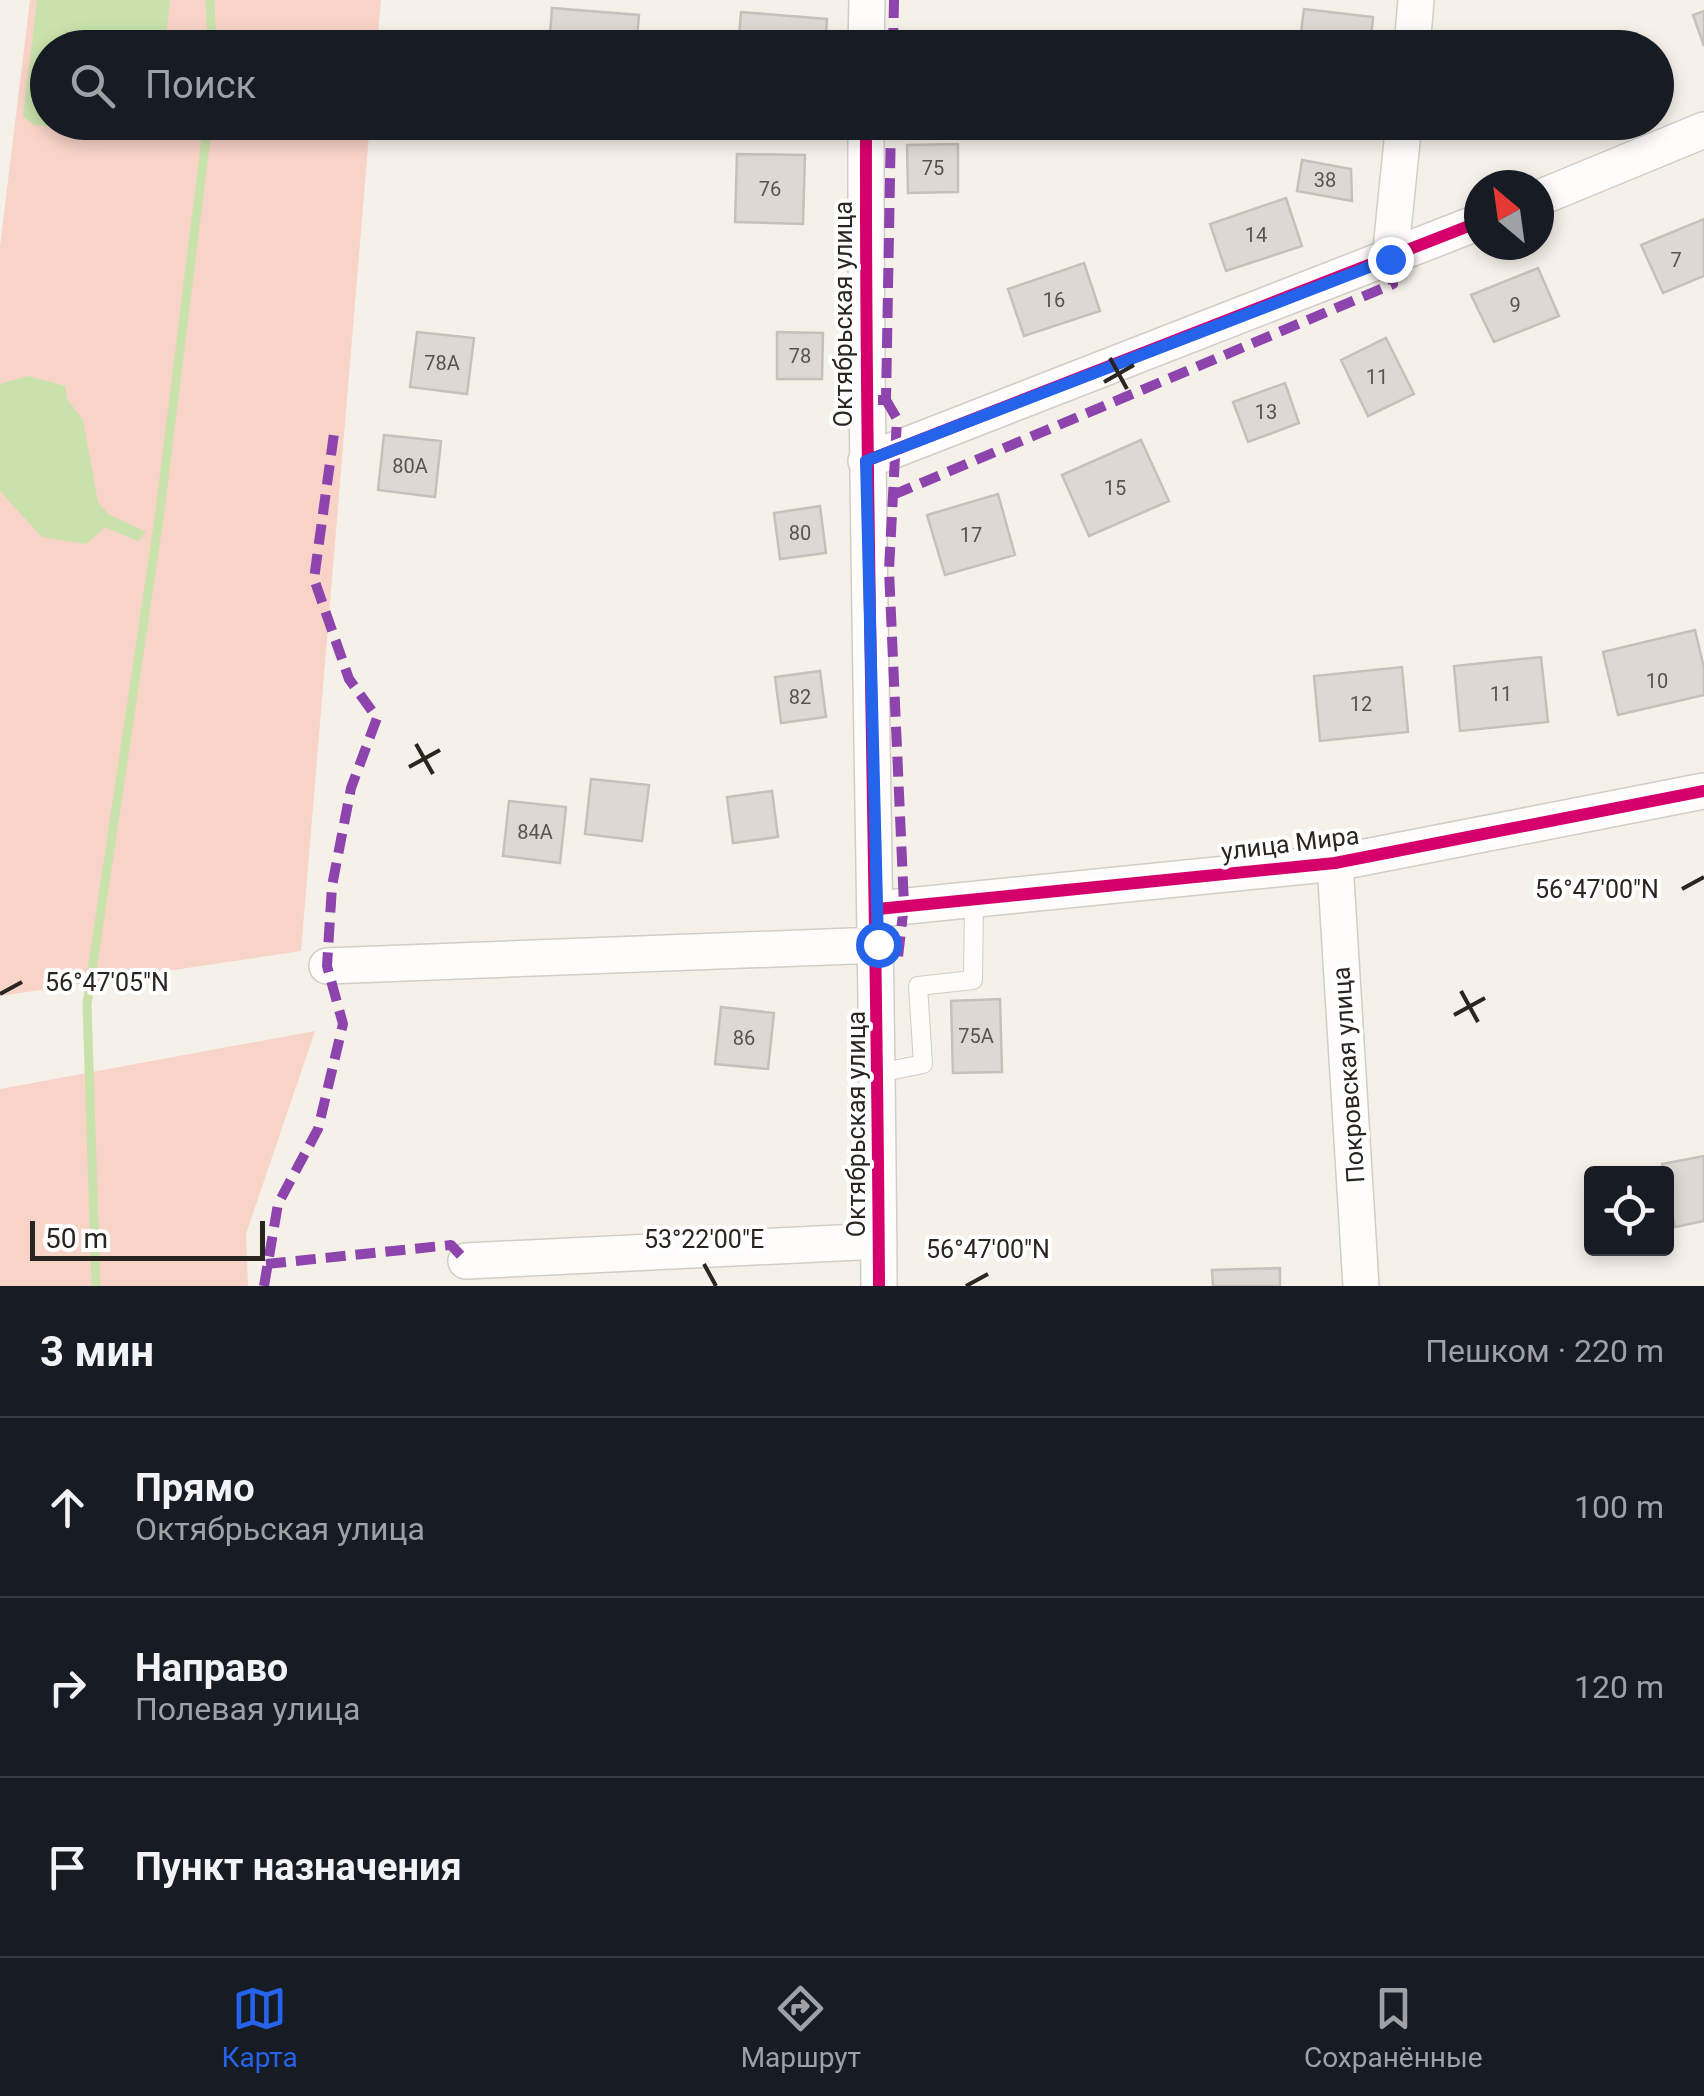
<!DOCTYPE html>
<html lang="ru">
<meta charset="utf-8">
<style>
body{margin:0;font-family:Roboto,sans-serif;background:#242831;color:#f1f3f6}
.controls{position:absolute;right:30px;bottom:30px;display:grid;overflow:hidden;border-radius:10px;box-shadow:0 5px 15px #0003}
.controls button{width:90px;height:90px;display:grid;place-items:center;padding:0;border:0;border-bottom:2px solid #363941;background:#171b24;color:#f1f3f6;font:50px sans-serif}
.compass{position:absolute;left:1464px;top:170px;width:90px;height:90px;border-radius:50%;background:#171b24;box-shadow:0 5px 15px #0003;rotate:331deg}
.scale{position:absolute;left:30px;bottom:25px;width:235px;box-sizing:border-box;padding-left:10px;border:5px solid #292621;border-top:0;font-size:28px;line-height:35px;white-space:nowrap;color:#292621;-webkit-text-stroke:8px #fff;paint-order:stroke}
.stop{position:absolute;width:30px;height:30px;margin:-22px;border:8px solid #2563eb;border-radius:50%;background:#fff}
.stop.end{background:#2563eb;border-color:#fff;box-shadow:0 2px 10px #0008}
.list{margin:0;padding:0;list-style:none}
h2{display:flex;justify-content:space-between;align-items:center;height:130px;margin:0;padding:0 40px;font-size:42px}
h2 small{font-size:32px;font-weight:400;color:#9ea1a6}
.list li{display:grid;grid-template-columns:65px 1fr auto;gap:30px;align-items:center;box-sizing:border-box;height:180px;padding:0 40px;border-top:2px solid #363941}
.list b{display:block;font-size:38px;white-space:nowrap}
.list p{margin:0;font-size:32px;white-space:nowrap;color:#9ea1a6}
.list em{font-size:32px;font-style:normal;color:#9ea1a6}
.icon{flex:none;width:55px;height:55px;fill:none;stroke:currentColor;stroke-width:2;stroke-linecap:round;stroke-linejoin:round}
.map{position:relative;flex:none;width:1704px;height:1286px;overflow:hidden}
.search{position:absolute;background:#171b24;box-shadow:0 5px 15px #0003;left:30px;right:30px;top:30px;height:110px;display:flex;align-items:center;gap:25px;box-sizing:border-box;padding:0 35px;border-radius:55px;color:#9ea1a6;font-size:38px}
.sheet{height:670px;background:#171b24}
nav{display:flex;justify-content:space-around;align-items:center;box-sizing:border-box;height:140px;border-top:2px solid #363941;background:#171b24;font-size:28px;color:#9ea1a6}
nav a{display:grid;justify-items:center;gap:5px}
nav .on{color:#2563eb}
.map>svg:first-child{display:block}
.green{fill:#f8d3c8}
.water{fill:#c9e2ab}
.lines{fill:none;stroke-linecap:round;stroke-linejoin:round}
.stream{stroke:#c9e2ab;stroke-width:9}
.building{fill:#ddd8d3;stroke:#c5c0bb;stroke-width:2.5}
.lane-casing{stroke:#d1cdc7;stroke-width:20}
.street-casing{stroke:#d1cdc7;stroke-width:38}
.lane{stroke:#fefdfc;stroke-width:18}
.street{stroke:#fefdfc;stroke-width:35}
.quiet{stroke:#8e44ad;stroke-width:10;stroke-dasharray:20 10;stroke-linecap:butt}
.cycleway-casing{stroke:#fff;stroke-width:19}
.cycleway{stroke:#d6006c;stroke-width:12}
.route{stroke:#2563eb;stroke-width:12}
.ticks{fill:none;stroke:#292621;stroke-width:4}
.labels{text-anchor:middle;stroke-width:8;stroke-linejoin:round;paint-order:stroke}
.number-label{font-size:20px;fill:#57544e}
.street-label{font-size:25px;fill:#292621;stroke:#fff}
.ticks-label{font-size:25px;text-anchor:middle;fill:#292621;stroke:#fff;stroke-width:8;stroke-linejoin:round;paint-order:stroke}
</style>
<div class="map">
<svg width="1704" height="1286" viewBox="0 0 1704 1286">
<rect width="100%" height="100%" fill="#f5f1e9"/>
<path class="green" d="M30,0H381L377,47L48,48V122L370,123L301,951L0,996V246Z
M315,1031L246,1234L248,1286H0V1089Z"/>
<path class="water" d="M37,0H170L165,47L48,48V122L157,123L156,133L34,125L23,116Z
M28,376L65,386L67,399L83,420L98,502L108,514L146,532L138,541L105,527L86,544L42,537L0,491V384Z"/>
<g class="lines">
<path class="stream" d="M210,0L212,48
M96,1286L87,1004L159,519L208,122"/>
</g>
<path class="building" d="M552,8L639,15L636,48H549Z
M1304,9L1373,17L1370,48H1299Z
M1704,11V46L1693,15Z
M741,12L827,19L825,48H738Z
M958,144V192L908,193L907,145Z
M737,154L805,155L803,224L735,222Z
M1302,160L1351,169L1352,201L1297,191Z
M1286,198L1302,246L1226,271L1210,224Z
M1704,219V276L1663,293L1641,245Z
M1084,263L1100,311L1024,336L1008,289Z
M1538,268L1559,316L1494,342L1471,295Z
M417,332L474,338L467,394L410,387Z
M777,332L823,333L822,379H777Z
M1386,338L1414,394L1368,416L1341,360Z
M1285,383L1299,423L1248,442L1233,402Z
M384,435L441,441L435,497L378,490Z
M1141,440L1169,501L1089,536L1062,475Z
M998,494L1015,555L945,575L927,515Z
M820,506L826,553L780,559L774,513Z
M1695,630L1704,668V695L1618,715L1603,652Z
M1541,657L1548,722L1460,731L1454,666Z
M1402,667L1408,732L1320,741L1314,676Z
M820,671L826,717L781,723L775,677Z
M591,779L649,785L642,841L585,834Z
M772,791L778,837L733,843L727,797Z
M509,801L566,807L560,863L503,856Z
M1000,999L1002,1072L953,1073L951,1001Z
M721,1007L774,1013L768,1069L715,1064Z
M1704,1156V1221L1675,1227L1662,1164Z
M1280,1268V1286H1213L1212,1270Z"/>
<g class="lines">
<g class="lane-casing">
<path id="lane" d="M879,1073L923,1064L918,986L973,980L974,900"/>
</g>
<g class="street-casing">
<path id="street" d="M866,48L867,0
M1412,48L1416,0
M866,122C865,510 877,898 879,1286
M1539,198L1704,130
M1390,259L1404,122
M866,461L1479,222
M1335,863L1361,1286
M878,909L1335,863L1704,791
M327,966L878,945
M466,1261L879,1241"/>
</g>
<use href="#lane" class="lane"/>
<use href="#street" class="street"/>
<path class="quiet" d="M893,48L894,0
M878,400H886L891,122
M886,400L897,419L889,570L904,905L897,966
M893,495L1393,284L1390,259
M266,1264L451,1245L466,1261
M264,1286L278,1204L318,1129L343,1024L327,966L332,886L351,788L377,718L349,679L314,579L335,426"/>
<g class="cycleway-casing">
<path id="cycleway" d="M866,122C865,510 877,898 879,1286
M866,461L1479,222
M878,909L1335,863L1704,791"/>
</g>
<use href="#cycleway" class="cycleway"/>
</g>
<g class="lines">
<path class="route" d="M878,944L866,461L1390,259"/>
</g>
<path class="ticks" d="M1110,358L1127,389M1104,382L1134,365M416,744L433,774M409,767L440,750M1682,889L1704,877M1461,991L1478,1022M0,994L22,982M1454,1015L1485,998M704,1264L716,1286M966,1286L988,1274"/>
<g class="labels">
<g class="number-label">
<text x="933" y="175">75</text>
<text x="1325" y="187">38</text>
<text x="770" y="196">76</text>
<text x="1256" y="242">14</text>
<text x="1676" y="267">7</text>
<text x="1054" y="307">16</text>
<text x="1515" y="312">9</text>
<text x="800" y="363">78</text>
<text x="442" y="370">78А</text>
<text x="1377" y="384">11</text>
<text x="1266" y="419">13</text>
<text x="410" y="473">80А</text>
<text x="1115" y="495">15</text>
<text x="800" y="540">80</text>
<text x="971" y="542">17</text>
<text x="1657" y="688">10</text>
<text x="1501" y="701">11</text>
<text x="800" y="704">82</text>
<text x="1361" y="711">12</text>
<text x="535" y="839">84А</text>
<text x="976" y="1043">75А</text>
<text x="744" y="1045">86</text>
</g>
<g class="street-label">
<text transform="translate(843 314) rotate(-90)" y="9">Октябрьская улица</text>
<text transform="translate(1290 843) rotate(-7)" y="9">улица Мира</text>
<text transform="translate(1348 1075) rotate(-94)" y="9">Покровская улица</text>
<text transform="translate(856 1124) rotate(-90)" y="9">Октябрьская улица</text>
</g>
</g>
<g class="ticks-label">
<text x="1597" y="898">56°47'00"N</text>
<text x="107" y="991">56°47'05"N</text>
<text x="704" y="1248">53°22'00"E</text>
<text x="988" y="1258">56°47'00"N</text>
</g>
</svg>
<div class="controls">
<button><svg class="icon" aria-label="locate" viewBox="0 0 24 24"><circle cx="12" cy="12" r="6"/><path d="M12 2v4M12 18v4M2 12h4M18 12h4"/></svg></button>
</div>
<svg class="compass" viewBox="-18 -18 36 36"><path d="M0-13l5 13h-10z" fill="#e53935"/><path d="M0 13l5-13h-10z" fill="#9ea1a6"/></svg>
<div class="scale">50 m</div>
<div class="stop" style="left:878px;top:944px"></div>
<div class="stop end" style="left:1390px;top:259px"></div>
<div class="search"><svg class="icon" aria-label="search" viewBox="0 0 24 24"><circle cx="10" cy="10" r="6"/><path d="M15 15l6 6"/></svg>Поиск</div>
</div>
<section class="sheet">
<h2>3 мин<small>Пешком · 220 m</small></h2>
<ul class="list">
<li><svg class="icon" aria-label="ahead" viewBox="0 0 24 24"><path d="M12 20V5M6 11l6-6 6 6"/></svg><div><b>Прямо</b><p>Октябрьская улица</p></div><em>100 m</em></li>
<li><svg class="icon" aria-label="right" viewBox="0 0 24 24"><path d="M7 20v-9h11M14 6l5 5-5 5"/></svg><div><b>Направо</b><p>Полевая улица</p></div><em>120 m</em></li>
<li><svg class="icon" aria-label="arrive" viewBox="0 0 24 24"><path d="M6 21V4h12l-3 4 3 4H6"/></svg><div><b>Пункт назначения</b></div></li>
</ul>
</section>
<nav>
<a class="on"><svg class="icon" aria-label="map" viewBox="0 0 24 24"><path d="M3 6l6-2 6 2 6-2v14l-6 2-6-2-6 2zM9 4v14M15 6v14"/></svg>Карта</a>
<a><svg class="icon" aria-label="directions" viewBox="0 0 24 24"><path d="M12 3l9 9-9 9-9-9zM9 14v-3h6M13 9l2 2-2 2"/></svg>Маршрут</a>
<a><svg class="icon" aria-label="saved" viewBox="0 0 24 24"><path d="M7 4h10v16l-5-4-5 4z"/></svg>Сохранённые</a>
</nav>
